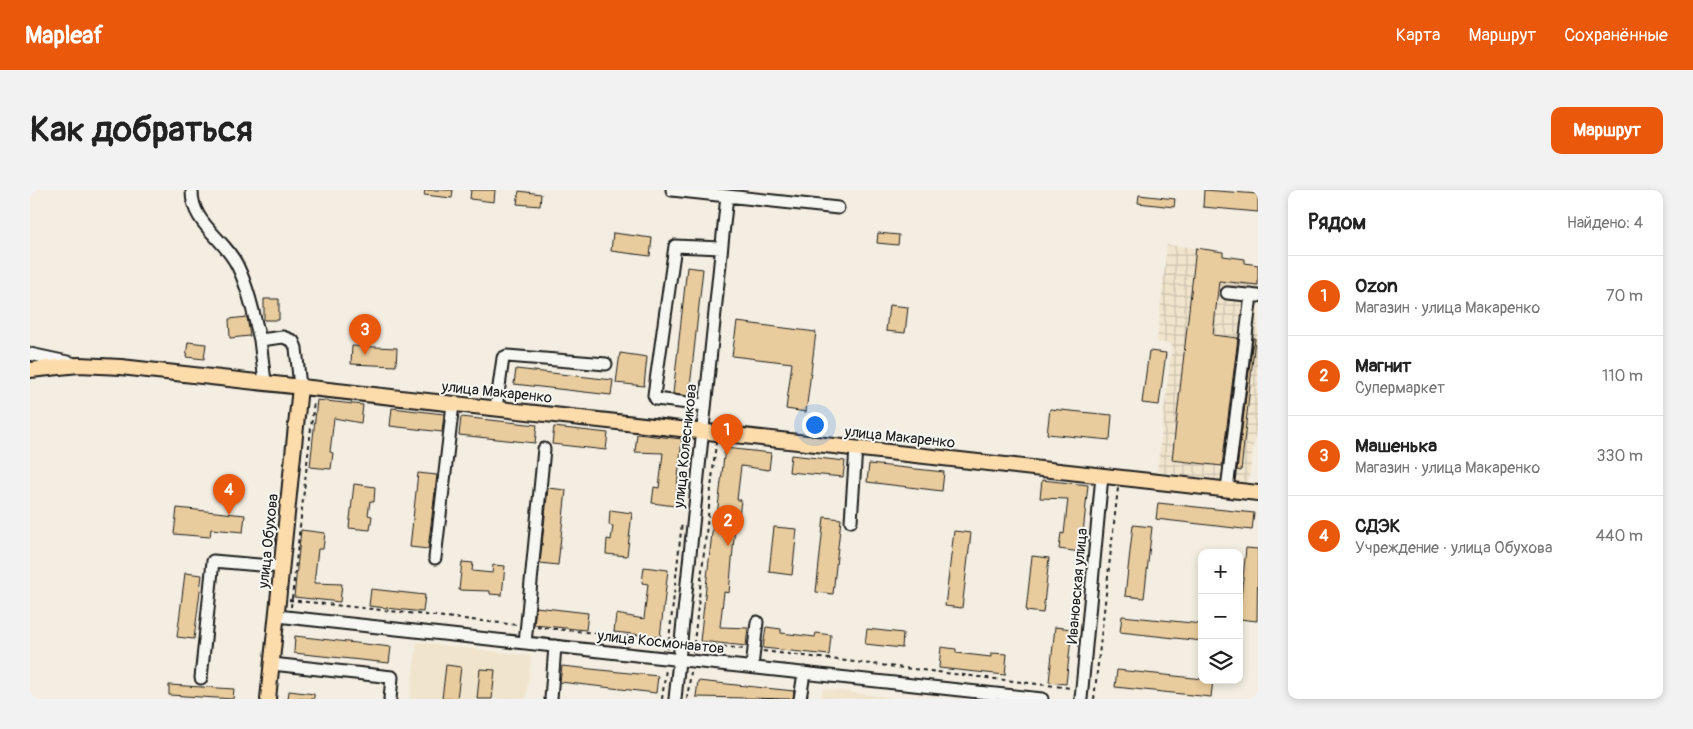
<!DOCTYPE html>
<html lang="ru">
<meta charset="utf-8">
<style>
body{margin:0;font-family:Pangolin,sans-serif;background:#f2f2f2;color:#222}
.controls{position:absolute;right:15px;bottom:15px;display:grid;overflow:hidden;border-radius:10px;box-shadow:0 2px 8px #0003}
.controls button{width:45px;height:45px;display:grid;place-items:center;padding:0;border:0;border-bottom:1px solid #e0e0e0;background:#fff;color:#222;font:25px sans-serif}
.you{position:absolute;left:784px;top:234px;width:18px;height:18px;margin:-12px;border:4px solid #fff;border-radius:50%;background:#1a73e8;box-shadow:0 0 0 8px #1a73e833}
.badge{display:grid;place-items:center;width:32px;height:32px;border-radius:50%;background:#ea580c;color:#fff;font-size:16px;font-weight:700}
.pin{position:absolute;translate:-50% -41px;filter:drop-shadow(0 1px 2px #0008)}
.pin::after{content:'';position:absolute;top:26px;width:18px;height:15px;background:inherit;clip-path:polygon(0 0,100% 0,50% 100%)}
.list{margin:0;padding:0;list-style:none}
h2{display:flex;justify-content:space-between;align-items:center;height:65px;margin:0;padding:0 20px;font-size:21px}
h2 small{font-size:16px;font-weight:400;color:#767676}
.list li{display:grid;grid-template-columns:32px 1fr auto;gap:15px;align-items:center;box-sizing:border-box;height:80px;padding:0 20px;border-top:1px solid #e0e0e0}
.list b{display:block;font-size:19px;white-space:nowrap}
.list p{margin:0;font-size:16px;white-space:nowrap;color:#767676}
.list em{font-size:16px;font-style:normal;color:#767676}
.icon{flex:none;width:28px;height:28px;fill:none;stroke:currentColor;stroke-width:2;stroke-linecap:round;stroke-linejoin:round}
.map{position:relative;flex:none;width:1228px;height:509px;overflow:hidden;border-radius:10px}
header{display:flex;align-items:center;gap:30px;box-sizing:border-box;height:70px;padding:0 25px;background:#ea580c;color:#fff}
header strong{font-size:24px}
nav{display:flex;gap:28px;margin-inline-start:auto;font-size:18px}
.intro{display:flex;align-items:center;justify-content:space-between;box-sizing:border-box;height:120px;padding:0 30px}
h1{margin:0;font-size:35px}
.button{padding:12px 22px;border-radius:10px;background:#ea580c;color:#fff;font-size:18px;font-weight:700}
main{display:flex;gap:30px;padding:0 30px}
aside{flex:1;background:#fff;border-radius:10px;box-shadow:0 2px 8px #0003}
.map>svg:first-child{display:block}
.built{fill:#f0e4cd}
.industrial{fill:url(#industrial-grid)}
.building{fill:#e9cc9d;stroke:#1c1c1c}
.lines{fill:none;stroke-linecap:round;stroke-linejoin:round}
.minor-casing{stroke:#1c1c1c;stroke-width:15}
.major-casing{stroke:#1c1c1c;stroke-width:18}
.path{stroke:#1c1c1c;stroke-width:2;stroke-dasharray:4 4;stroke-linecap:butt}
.minor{stroke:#f6f6f2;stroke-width:11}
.major{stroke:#fddcac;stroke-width:14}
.labels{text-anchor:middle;stroke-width:4;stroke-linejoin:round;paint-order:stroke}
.street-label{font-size:15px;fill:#1c1c1c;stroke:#f6f6f2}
</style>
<header>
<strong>Mapleaf</strong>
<nav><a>Карта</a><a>Маршрут</a><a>Сохранённые</a></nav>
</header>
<div class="intro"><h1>Как добраться</h1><a class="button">Маршрут</a></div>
<main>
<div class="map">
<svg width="1228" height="509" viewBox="0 0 1228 509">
<defs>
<pattern id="industrial-grid" width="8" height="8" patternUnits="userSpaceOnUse" patternTransform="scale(1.25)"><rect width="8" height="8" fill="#f0e4cd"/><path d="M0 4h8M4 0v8" fill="none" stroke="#cdc3af"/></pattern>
</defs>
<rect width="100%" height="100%" fill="#f3eee1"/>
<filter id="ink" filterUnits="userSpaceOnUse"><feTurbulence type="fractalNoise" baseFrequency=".02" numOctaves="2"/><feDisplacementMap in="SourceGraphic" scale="10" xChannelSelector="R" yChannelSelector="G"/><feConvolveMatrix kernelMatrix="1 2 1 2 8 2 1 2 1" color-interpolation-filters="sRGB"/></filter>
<g filter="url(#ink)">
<path class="built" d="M387,452L501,466L496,509H380Z
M793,499L874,509H792Z"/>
<path class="industrial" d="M1137,55L1182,60V71L1228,81V225L1218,294L1127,282L1142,154L1127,152Z"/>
<path class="building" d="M395,0H423L422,8L394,5Z
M441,0H465L464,12L440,9Z
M1174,0L1228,4V22L1173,17Z
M489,1L511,4L510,16L487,14Z
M1109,5L1145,9L1144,17L1108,13Z
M583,43L622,48L620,66L581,61Z
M848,43L869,45L868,55L847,53Z
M1166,58L1193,62V66L1215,69V73L1228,75V95L1189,91L1183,145L1208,148L1192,276L1142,270Z
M657,77L673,79L659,206L643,204Z
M234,109H249V130H234Z
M859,115L878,117L875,143L856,141Z
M217,127L220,146L200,148L199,129Z
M707,132L786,142L776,222L756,219L762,173L702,166Z
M1223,148H1225L1211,281L1207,280Z
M158,152L176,154L174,169L156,167Z
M322,156L367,158L366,176L321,174Z
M1119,161L1136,163L1129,215L1112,213Z
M590,163L617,167L614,196L586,193Z
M486,179L583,190L581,205L484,194Z
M287,210L333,215L331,233L304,228L300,262L303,263L301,279L280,277Z
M362,218L414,224L412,242L360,236Z
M1020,219L1082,225L1080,250L1017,244Z
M431,227L507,235L505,253L429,245Z
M524,237L578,243L576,260L522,254Z
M607,244L652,249L645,316L622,313L624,297L629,298L633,263L605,262Z
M695,258L741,263L739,280L711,276L707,310H711L709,327L706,326L699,403L694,402L690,437L718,438L716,456L670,451L683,334H686Z
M761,265L815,271L813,287L759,282Z
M839,274L914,282L912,301L837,292Z
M388,283L407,285L398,359L380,357Z
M1012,290L1058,295L1051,362L1029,359L1031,343L1034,344L1038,309L1010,308Z
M324,294L345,297L344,312L340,311L338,325L342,326L340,340L319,338Z
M518,298L536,300L528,375L510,373Z
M1128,313L1224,323L1222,340L1126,329Z
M147,318L215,325L213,342L181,339L180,347L144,344Z
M580,320L602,323L597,366L576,364L577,349L581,350L583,336L579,335Z
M794,327L811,329L803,404L786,402Z
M1103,335L1122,337L1114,408L1095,406Z
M744,337L767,339L762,385L739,382Z
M271,340L295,343L293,359H288L284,393L312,394L310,412L264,407Z
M924,341L941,343L932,418L915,416Z
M1216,358L1228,359L1227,431L1209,429Z
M1002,366L1019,368L1013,423L996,421Z
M432,372L443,373L442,381L462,383L463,375L475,376L472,405L460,404V401L429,400Z
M614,377L638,380L630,447L584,442L586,424L614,429L618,394L612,393Z
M155,383L172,385L164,449L147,447Z
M341,399L395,405L393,422L339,416Z
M506,417L558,423L556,440L504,435Z
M1092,426L1172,434V451L1090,442Z
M736,437L751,439V443L785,447L786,443L801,445L799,465L733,458Z
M1025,437L1042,439L1036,494L1019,492Z
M837,439L873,443L872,458L835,454Z
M265,446L361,457L359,473L264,463Z
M911,457L926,459V463L961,467V463L977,464L975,485L909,478Z
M416,475L431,477L427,509H412Z
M532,476L628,486L626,503L530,492Z
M450,479L465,480L462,509H447Z
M1087,480L1183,490L1181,507L1085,497Z
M668,491L764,501L763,509L666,507Z
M139,495L204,499L203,509L139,505Z
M259,501L284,504V509H258Z"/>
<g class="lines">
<g class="minor-casing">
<path id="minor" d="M162,0C161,34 195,48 208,77C219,100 224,126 230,150
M642,0L808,18
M1197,103L1228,106
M0,164L42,173
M235,192L230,150L253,147L263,151L266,158L270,197
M674,215L626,209L624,205L645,56L691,58
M466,218L473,168L477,166L576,174
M1197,299L1221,105
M821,331L826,258
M405,368L423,214
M247,426L1012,509
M495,453L514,259
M242,474L362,487L360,509
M722,477L727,432
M171,488L183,371L252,377
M521,509L525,456
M645,509L697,6
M770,509L774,483
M1051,509L1072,286"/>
</g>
<g class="major-casing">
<path id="major" d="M0,180L49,175L91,177L1228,303
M238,509L270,197"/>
</g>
<path class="path" d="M259,410L488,435
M261,417L284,211
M507,437L642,451
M661,453L714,459
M638,459L652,332
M733,461L1041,498
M663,462L686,253
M632,509L636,479
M657,509L661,482
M1064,509L1088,298"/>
<use href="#minor" class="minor"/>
<use href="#major" class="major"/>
</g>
</g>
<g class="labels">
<g class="street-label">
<text transform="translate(467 202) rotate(6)" y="5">улица Макаренко</text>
<text transform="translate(870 247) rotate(6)" y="5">улица Макаренко</text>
<text transform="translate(655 256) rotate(-84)" y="5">улица Колесникова</text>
<text transform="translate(238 351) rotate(-84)" y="5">улица Обухова</text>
<text transform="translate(1047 396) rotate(-85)" y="5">Ивановская улица</text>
<text transform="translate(631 452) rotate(6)" y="5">улица Космонавтов</text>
</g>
</g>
</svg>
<div class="controls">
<button>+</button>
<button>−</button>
<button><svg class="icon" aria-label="layers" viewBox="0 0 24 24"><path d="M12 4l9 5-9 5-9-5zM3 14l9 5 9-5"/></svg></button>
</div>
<div class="you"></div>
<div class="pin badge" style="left:697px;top:265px">1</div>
<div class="pin badge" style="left:698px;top:356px">2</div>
<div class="pin badge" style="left:335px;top:165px">3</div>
<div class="pin badge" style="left:199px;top:325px">4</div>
</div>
<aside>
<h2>Рядом<small>Найдено: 4</small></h2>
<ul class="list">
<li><span class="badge">1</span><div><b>Ozon</b><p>Магазин · улица Макаренко</p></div><em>70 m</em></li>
<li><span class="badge">2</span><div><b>Магнит</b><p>Супермаркет</p></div><em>110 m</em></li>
<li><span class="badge">3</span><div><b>Машенька</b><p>Магазин · улица Макаренко</p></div><em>330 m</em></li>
<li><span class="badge">4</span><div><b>СДЭК</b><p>Учреждение · улица Обухова</p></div><em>440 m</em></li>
</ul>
</aside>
</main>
